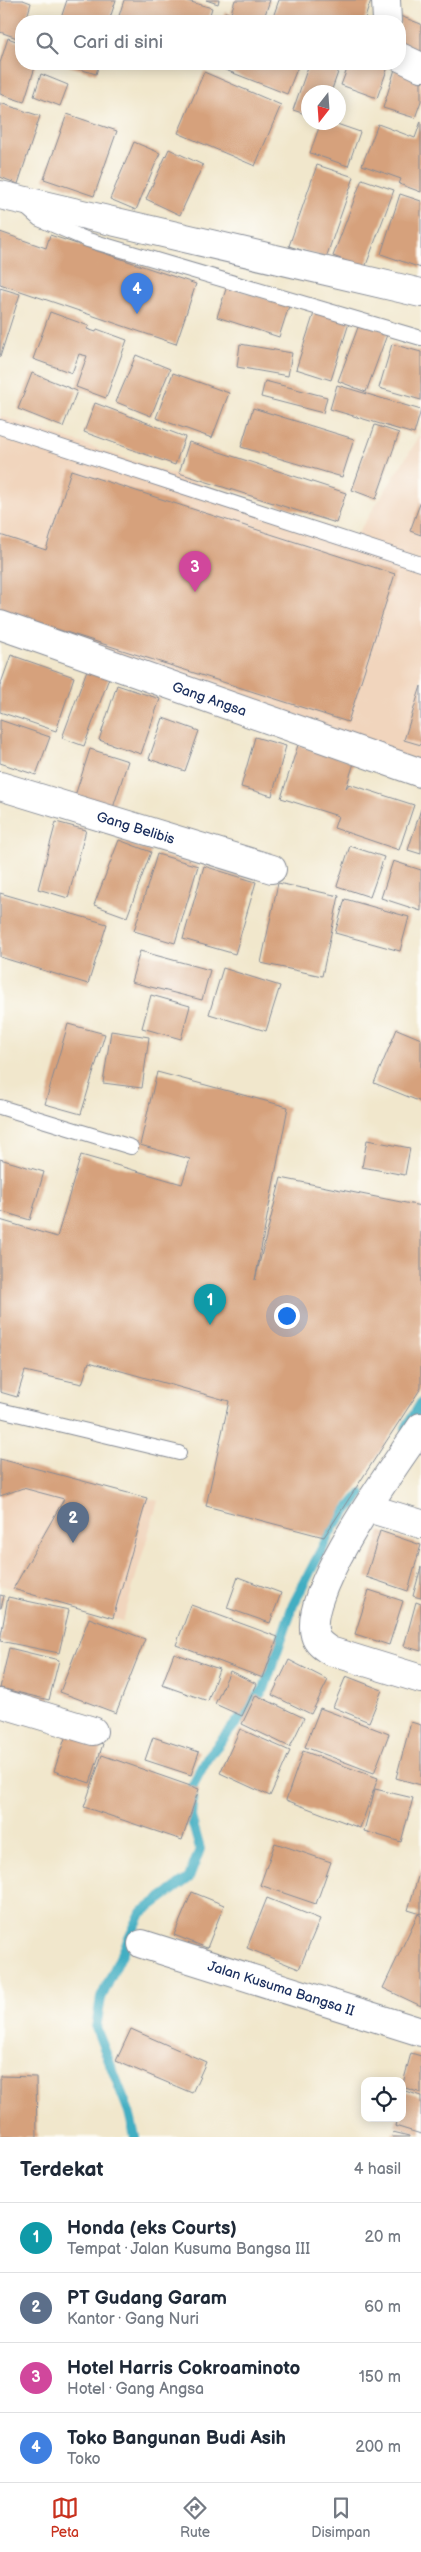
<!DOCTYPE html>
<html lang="id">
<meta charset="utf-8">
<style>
body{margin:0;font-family:"Balsamiq Sans",sans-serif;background:#f2f2f3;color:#1f2937}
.controls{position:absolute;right:15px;bottom:15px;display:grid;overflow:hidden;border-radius:10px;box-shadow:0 2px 12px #0003}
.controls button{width:45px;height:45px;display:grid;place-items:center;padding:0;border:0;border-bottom:1px solid #e0e1e3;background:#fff;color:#1f2937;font:25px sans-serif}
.compass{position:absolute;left:301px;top:85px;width:45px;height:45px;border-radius:50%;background:#fff;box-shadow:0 2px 12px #0003;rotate:197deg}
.you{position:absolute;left:286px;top:1315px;width:18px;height:18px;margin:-12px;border:4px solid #fff;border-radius:50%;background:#1a73e8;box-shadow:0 0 0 8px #1a73e833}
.badge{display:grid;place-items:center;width:32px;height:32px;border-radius:50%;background:#c8321e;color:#fff;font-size:16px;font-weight:700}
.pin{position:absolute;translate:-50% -41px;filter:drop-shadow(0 1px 2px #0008)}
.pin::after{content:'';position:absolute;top:26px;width:18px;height:15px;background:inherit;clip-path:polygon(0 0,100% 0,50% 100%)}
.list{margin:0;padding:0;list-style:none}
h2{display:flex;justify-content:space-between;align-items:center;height:65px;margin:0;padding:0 20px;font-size:21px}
h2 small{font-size:16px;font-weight:400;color:#747a83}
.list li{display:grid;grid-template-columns:32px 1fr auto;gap:15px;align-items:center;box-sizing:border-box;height:70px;padding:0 20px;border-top:1px solid #e0e1e3}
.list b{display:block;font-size:19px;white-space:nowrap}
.list p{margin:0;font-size:16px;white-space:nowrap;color:#747a83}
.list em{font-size:16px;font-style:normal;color:#747a83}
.icon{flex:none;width:28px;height:28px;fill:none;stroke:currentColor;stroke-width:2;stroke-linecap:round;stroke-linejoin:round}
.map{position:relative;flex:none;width:421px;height:2137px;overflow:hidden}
.search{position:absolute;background:#fff;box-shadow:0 2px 12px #0003;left:15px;right:15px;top:15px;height:55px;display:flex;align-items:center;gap:12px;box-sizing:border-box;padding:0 18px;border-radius:20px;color:#747a83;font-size:19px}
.sheet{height:345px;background:#fff}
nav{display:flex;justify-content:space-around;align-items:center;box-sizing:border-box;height:70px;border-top:1px solid #e0e1e3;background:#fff;font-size:14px;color:#747a83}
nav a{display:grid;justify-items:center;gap:2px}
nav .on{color:#c8321e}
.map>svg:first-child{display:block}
.built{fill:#f1d5bd}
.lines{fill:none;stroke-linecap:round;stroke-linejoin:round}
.stream{stroke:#43aec2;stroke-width:10}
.building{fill:#d6a17c}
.service-casing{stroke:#868b95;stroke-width:16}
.minor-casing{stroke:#868b95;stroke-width:30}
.service{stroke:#fff;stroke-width:14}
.minor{stroke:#fff;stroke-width:28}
.labels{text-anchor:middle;stroke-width:5;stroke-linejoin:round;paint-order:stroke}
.street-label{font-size:14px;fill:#1b2f5e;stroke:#fdfcf7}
</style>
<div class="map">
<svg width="421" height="2137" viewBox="0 0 421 2137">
<rect width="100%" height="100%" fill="#fdfcf7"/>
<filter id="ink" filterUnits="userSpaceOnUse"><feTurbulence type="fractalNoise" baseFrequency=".02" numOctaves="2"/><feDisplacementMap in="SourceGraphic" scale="10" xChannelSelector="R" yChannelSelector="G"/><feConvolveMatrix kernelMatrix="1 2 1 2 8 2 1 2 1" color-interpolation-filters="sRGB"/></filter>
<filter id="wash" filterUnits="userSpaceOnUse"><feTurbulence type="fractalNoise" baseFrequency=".0096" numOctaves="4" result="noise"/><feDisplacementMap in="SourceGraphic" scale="20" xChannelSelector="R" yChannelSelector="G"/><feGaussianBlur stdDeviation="1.12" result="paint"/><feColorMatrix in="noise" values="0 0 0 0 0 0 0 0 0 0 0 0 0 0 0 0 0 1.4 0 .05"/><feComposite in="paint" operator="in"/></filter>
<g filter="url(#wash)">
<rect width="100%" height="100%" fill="#f1e7cc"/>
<path class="built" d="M0,416L356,536L421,434V762L0,618Z
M0,1459L158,1501L123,1621L0,1585Z"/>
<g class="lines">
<path class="stream" d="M406,1428L421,1403
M135,2137L129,2112L96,2028L101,1998L141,1913L189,1878L200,1849L191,1817L193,1785L208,1757L264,1689L293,1605L333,1527L361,1494"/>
</g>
<g id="blocks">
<path class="building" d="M0,0H23L31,3L26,21H21L20,39L0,32Z
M67,0H116L109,21H60Z
M124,0H184L212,8L208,21H125L118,19Z
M206,0H219L218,4Z
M235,0H270L263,21H256L231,13Z
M279,0H371L364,21H277L272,20Z
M225,12L248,21H221Z
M400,16L421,24V58L400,50Z
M8,38L21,43V64H36L24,102L0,94V63Z
M69,64H99L96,74L69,66Z
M210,64H299L287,94Z
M309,64H341L331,92H308V115L293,110Z
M349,64H379L388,67L377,98L341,85Z
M395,69L421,77V101L415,118L383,108Z
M204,72L281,105L255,166L178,133Z
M41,74L68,85L60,106L34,96Z
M0,103L40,116L18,184L0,177Z
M67,114L117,131L94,196L44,179Z
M421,121V192L399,184L401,179L362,165L378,124L415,138Z
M321,122H331L360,132L348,166L310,153Z
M134,142L160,153L136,210L110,199Z
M169,149L203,165L180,215L146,199Z
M317,165L354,177L326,258L289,246Z
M362,179L394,190L365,268L333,256Z
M400,194L421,201V268L381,254Z
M0,232L46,248L50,235L196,284L176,344L0,284Z
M227,286L289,306L279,337L217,317Z
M0,288L20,294L0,357Z
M315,310L350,320L331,380L296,369Z
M50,312L89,326L87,329L96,332L97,329L127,340L106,398L76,387L87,356L79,354L72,373L33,359Z
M360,322L388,332L366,392L338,381Z
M240,344L292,353L288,376L237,367Z
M392,344L421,352V400L379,388Z
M136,355L170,369L151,416L116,402Z
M32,373L77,391L63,427L18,409Z
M173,373L229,393L212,438L156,418Z
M265,381L327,397L323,413L261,397Z
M337,385L421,410L414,434L330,409Z
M95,403L185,437L175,465L84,432Z
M253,408L354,439L342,477L241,447Z
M375,425L399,433L376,499L352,490Z
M189,442L346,493L336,523L179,473Z
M71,470L395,574L348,722L0,611V535L46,550Z
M421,501V535L410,531Z
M11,655L74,677L56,731L0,712V686Z
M87,670L109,678L84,746L62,738Z
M117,685L160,699L141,754L99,740Z
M421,686V745L404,740Z
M163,718L199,731L185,771L149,759Z
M0,720L50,737L36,775L0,763Z
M255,737L286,746L272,796L241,787Z
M298,745L354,763L346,788L349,784L414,805L399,850L334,828L338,816L281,798Z
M90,749L128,761L111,814L73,802Z
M421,809V854L408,850Z
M56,822L86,830L68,898L38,889Z
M119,840L151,852L127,917L94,905Z
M350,846L384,857L370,897L337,886Z
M157,854L198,866L175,943L134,931Z
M393,861L421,870V911L381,898Z
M204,866L256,882L235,954L183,939Z
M278,883L339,896L322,976L261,963Z
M0,893L107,924L88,984L0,957Z
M345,899L409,917L400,951L335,933Z
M140,951L210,970L202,1000L131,982Z
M223,968L280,986L266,1031L209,1014Z
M151,995L190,1006L181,1039L142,1028Z
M68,1024L105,1034L81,1114L45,1104Z
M397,1029L421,1039V1102L374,1083Z
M111,1031L149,1037L142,1088L103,1083Z
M157,1072L288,1107L255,1280L281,1178L421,1206V1388L324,1537L206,1506L229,1401L89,1362L82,1384L25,1371L17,1397L0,1392V1220L57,1237L81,1155L182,1184L190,1159L140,1145Z
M367,1140L410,1148L405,1175L362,1167Z
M0,1159L44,1172L30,1220L0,1211Z
M0,1459L147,1498L113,1618L13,1589L64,1499L23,1488L0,1496Z
M380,1531L421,1545L408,1591L366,1577Z
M421,1567V1598L413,1596Z
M238,1577L281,1593L270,1623L227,1608Z
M369,1590L403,1601L389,1645L355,1634Z
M0,1595L4,1596L1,1608H0Z
M8,1597L69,1610L59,1653L0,1641Z
M416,1602L421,1604V1651L404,1646Z
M191,1605L278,1637L263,1678L176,1645Z
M89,1618L145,1639L116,1713L60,1692Z
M9,1648L59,1660L49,1700L0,1688Z
M174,1653L219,1669L208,1701L162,1685Z
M289,1660L328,1680L311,1714L272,1695Z
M230,1671L257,1684L242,1716L215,1704Z
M346,1676L382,1690L369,1722L333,1707Z
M256,1695L304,1718L290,1747L242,1724Z
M320,1708L389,1734L374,1773L305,1747Z
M411,1722L421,1725V1785L396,1778Z
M240,1729L290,1751L270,1796L220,1773Z
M67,1732L103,1744L90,1783L54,1771Z
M153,1737L199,1752L191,1775L145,1760Z
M303,1751L378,1778L360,1828L286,1800Z
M102,1755L199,1789L182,1840L84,1807Z
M375,1789L413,1798L401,1842L364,1831Z
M275,1843L331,1862L316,1904L260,1885Z
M421,1867V1914L408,1910Z
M192,1892L224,1905L207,1948L174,1935Z
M267,1898L320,1919L299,1969L247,1948Z
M418,1914L421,1916V2006L383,1988Z
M131,2029L206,2062L192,2093L116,2061Z
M411,2053L421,2056V2093L402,2087Z
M0,2076L36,2077L37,2137H0Z
M405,2091L421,2096V2134L395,2126L397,2118H402V2101Z
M393,2132L409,2136V2137H392Z"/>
</g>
</g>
<g filter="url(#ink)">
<use href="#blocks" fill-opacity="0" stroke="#868b95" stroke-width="1"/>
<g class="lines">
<g class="service-casing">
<path id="service" d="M23,205L39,219L88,240L421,338
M0,427L421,564
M0,1107L131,1147
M0,1410L179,1453"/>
</g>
<g class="minor-casing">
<g id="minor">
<path d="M386,0L387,21"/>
<path d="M400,57L421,67"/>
<path d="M0,195L421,293"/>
<path id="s1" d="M0,625L421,773"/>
<path id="s2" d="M0,786L272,869"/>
<path d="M421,1427C395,1466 302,1591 315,1635C317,1643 324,1647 330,1651L421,1679"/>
<path d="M368,1508L421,1524"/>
<path d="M0,1703L93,1731"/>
<path id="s3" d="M142,1944L421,2032"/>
</g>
</g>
<use href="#service" class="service"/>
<use href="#minor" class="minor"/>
</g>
</g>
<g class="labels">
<g class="street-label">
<text dy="5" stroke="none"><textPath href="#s1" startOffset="222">Gang Angsa</textPath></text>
<text dy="5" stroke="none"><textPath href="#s2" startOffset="142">Gang Belibis</textPath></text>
<text dy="5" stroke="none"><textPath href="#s3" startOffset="146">Jalan Kusuma Bangsa II</textPath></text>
</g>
</g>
</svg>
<div class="controls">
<button><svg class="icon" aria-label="locate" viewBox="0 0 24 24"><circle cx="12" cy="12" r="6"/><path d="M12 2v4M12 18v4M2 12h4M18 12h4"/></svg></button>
</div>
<svg class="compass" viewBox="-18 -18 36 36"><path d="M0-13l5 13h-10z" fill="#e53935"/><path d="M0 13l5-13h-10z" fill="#747a83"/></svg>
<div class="you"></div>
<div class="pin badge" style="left:210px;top:1325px;background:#0f9aa8">1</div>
<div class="pin badge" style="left:73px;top:1543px;background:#5c6f8a">2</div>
<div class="pin badge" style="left:195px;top:592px;background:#d1479c">3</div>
<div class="pin badge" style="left:137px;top:314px;background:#3f7fe0">4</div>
<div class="search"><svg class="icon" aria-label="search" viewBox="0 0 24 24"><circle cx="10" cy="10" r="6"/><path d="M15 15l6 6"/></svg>Cari di sini</div>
</div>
<section class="sheet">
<h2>Terdekat<small>4 hasil</small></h2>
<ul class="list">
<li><span class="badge" style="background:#0f9aa8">1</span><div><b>Honda (eks Courts)</b><p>Tempat · Jalan Kusuma Bangsa III</p></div><em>20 m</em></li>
<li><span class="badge" style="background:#5c6f8a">2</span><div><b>PT Gudang Garam</b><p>Kantor · Gang Nuri</p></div><em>60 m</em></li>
<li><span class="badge" style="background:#d1479c">3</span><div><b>Hotel Harris Cokroaminoto</b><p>Hotel · Gang Angsa</p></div><em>150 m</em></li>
<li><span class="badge" style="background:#3f7fe0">4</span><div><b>Toko Bangunan Budi Asih</b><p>Toko</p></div><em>200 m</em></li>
</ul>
</section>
<nav>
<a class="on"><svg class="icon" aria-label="map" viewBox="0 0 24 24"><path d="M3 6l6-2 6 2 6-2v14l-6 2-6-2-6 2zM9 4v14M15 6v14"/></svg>Peta</a>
<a><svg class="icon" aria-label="directions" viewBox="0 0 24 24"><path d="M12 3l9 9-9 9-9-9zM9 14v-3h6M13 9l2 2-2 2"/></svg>Rute</a>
<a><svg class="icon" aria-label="saved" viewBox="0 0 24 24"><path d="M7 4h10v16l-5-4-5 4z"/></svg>Disimpan</a>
</nav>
